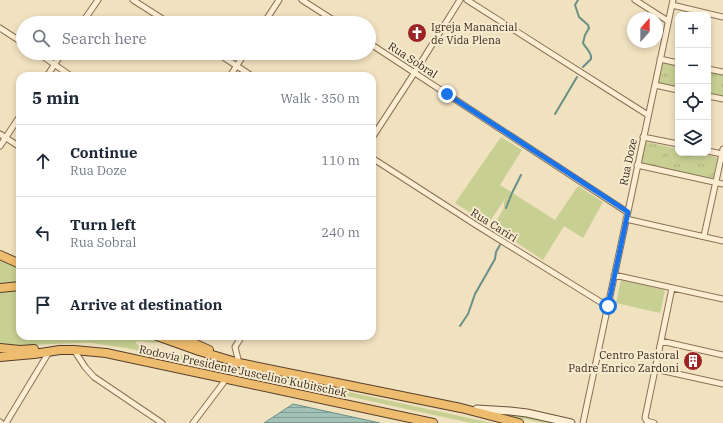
<!DOCTYPE html>
<meta charset="utf-8">
<style>
body{margin:0;font-family:"IBM Plex Serif",serif;background:#f6f6f7;color:#1f2937}
.controls{position:absolute;right:12px;top:12px;display:grid;overflow:hidden;border-radius:8px;box-shadow:0 2px 6px #0003}
.controls button{width:36px;height:36px;display:grid;place-items:center;padding:0;border:0;border-bottom:1px solid #e0e1e3;background:#fff;color:#1f2937;font:20px sans-serif}
.compass{position:absolute;left:627px;top:12px;width:36px;height:36px;border-radius:50%;background:#fff;box-shadow:0 2px 6px #0003;rotate:21deg}
.stop{position:absolute;width:12px;height:12px;margin:-9px;border:3px solid #1a73e8;border-radius:50%;background:#fff}
.stop.end{background:#1a73e8;border-color:#fff;box-shadow:0 1px 4px #0008}
.list{margin:0;padding:0;list-style:none}
h2{display:flex;justify-content:space-between;align-items:center;height:52px;margin:0;padding:0 16px;font-size:17px}
h2 small{font-size:13px;font-weight:400;color:#747a83}
.list li{display:grid;grid-template-columns:26px 1fr auto;gap:12px;align-items:center;box-sizing:border-box;height:72px;padding:0 16px;border-top:1px solid #e0e1e3}
.list b{display:block;font-size:15px;white-space:nowrap}
.list p{margin:0;font-size:13px;white-space:nowrap;color:#747a83}
.list em{font-size:13px;font-style:normal;color:#747a83}
.icon{flex:none;width:22px;height:22px;fill:none;stroke:currentColor;stroke-width:2;stroke-linecap:round;stroke-linejoin:round}
.map{position:relative;flex:none;width:723px;height:423px;overflow:hidden}
.search{position:absolute;background:#fff;box-shadow:0 2px 6px #0003;left:16px;top:16px;width:360px;height:44px;display:flex;align-items:center;gap:10px;box-sizing:border-box;padding:0 14px;border-radius:22px;color:#747a83;font-size:15px}
.panel{position:absolute;background:#fff;box-shadow:0 2px 6px #0003;left:16px;top:72px;width:360px;height:268px;border-radius:12px}
.map>svg:first-child{display:block}
.grass{fill:#c8cf92}
.park{fill:url(#park-tufts)}
.water{fill:url(#water-rules);stroke:#699086}
.lines{fill:none;stroke-linecap:round;stroke-linejoin:round}
.stream{stroke:#699086;stroke-width:2}
.minor-casing{stroke:#8a7156;stroke-width:7}
.secondary-casing{stroke:#6b523a;stroke-width:9}
.trunk-casing{stroke:#573f2b;stroke-width:10}
.minor{stroke:#fbeed2;stroke-width:5}
.secondary{stroke:#fbeed2;stroke-width:7}
.trunk{stroke:#eebc6f;stroke-width:8}
.route{stroke:#1a73e8;stroke-width:5}
.labels{text-anchor:middle;stroke-width:4;stroke-linejoin:round;paint-order:stroke}
.poi-label{font-size:11px;fill:#38291c;stroke:#f7ebcf;text-anchor:start}
.street-label{font-size:11px;fill:#38291c;stroke:#f7ebcf}
</style>
<div class="map">
<svg width="723" height="423" viewBox="0 0 723 423">
<defs>
<pattern id="park-tufts" width="24" height="20" patternUnits="userSpaceOnUse"><rect width="24" height="20" fill="#c8cf92"/><path d="M3 7l-1-3M5 7V3M7 7l1-3M15 17l-1-3M17 17v-4M19 17l1-3" fill="none" stroke="#adb27d"/></pattern>
<pattern id="water-rules" width="6" height="5" patternUnits="userSpaceOnUse"><rect width="6" height="5" fill="#a2c2b8"/><path d="M0 2.5h6" fill="none" stroke="#859e95"/></pattern>
</defs>
<rect width="100%" height="100%" fill="#f0e1bf"/>
<path class="grass" d="M501,137L522,150L500,185L555,220L578,186L603,202L583,238L564,226L543,260L493,227L504,208V202L507,196L488,224L455,203Z
M0,259L20,268V282L0,284Z
M621,280L664,290L665,291L660,313L616,303Z
M20,290V336H148L161,342L153,343L137,341L135,344L219,364L492,423H471L126,348L92,343H78L51,344L20,346L0,344V292Z
M502,414H514L554,423H542Z"/>
<path class="park" d="M664,63L678,66V87L660,83L659,81L663,64Z
M708,72L723,75V97L708,94Z
M647,142L678,149V153H697L716,157L717,159L713,178L711,179L643,164L641,162L645,144Z"/>
<path class="water" d="M293,404L380,423H264Z"/>
<g class="lines">
<path class="stream" d="M578,0L575,5L579,17L588,25L589,28L585,35L583,43C586,49 592,52 591,59L583,67
M555,114L577,77
M506,208L512,193L521,175
M460,326L468,314L475,294L495,259L496,252L500,245"/>
<g class="minor-casing">
<path id="minor" d="M133,0L169,23
M302,0L338,23
M467,0L648,115
M635,0L668,21
M672,5L723,17
M82,23L98,0
M264,23L279,0
M0,28L23,43
M369,43L627,212
M38,53L71,76
M217,53L252,76
M660,59L678,63
M708,69L723,72
M47,76L62,53
M230,76L245,53
M655,85L678,90
M708,96L723,99
M0,134L20,147
M643,137L678,144
M372,138L415,72L460,0
M0,146L20,116
M708,151L722,154
M372,158L476,225L607,306
M637,165L723,184
M626,219L723,241
M704,236L723,149
M614,275L723,299
M661,341L723,355
M74,350L85,367L94,377L162,423
M239,363L235,347L242,336
M655,369L723,384
M0,422L1,423
M6,423L49,352
M193,423L227,378
M583,423L673,0
M654,423L647,421L645,418L672,288"/>
</g>
<g class="secondary-casing">
<path id="secondary" d="M477,409L510,411L527,413L571,423"/>
</g>
<g class="trunk-casing">
<path id="trunk" d="M0,255L20,264
M0,288L20,286
M157,336L199,351L239,363L461,408L519,423
M178,336L209,350
M0,348L20,350L34,349
M0,357L34,354L60,350H74L106,353L433,423"/>
</g>
<use href="#minor" class="minor"/>
<use href="#secondary" class="secondary"/>
<use href="#trunk" class="trunk"/>
</g>
<g class="lines">
<path class="route" d="M447,94L628,212L608,306"/>
</g>
<defs>
<g id="church-disc" transform="scale(1)"><circle r="9.5" fill="#9c2325" stroke="#f7ebcf"/><path d="M-1.2-6h2.4v3.5h3.3v2.4h-3.3V6h-2.4V-.1h-3.3v-2.4h3.3Z" fill="#fff"/></g>
<g id="building-disc" transform="scale(1)"><circle r="9.5" fill="#9c2325" stroke="#f7ebcf"/><path d="M-4-6H4V6H1V3H-1V6H-4ZM-2.5-4.3h1.7v1.8h-1.7ZM.8-4.3h1.7v1.8H.8ZM-2.5-1h1.7V.8h-1.7ZM.8-1h1.7V.8H.8Z" fill="#fff"/></g>
</defs>
<g fill-rule="evenodd">
<use href="#church-disc" x="417" y="33"/>
<use href="#building-disc" x="693" y="361"/>
</g>
<g class="labels">
<g class="poi-label">
<text x="431" y="31">Igreja Manancial<tspan x="431" dy="13">de Vida Plena</tspan></text>
<text x="679" y="359" text-anchor="end">Centro Pastoral<tspan x="679" dy="13">Padre Enrico Zardoni</tspan></text>
</g>
<g class="street-label">
<text transform="translate(413 60) rotate(33)" y="4">Rua Sobral</text>
<text transform="translate(628 162) rotate(-78)" y="4">Rua Doze</text>
<text transform="translate(494 225) rotate(32)" y="4">Rua Cariri</text>
<text transform="translate(243 371) rotate(12)" y="4">Rodovia Presidente Juscelino Kubitschek</text>
</g>
</g>
</svg>
<div class="controls">
<button>+</button>
<button>−</button>
<button><svg class="icon" aria-label="locate" viewBox="0 0 24 24"><circle cx="12" cy="12" r="6"/><path d="M12 2v4M12 18v4M2 12h4M18 12h4"/></svg></button>
<button><svg class="icon" aria-label="layers" viewBox="0 0 24 24"><path d="M12 4l9 5-9 5-9-5zM3 14l9 5 9-5"/></svg></button>
</div>
<svg class="compass" viewBox="-18 -18 36 36"><path d="M0-13l5 13h-10z" fill="#e53935"/><path d="M0 13l5-13h-10z" fill="#747a83"/></svg>
<div class="stop" style="left:608px;top:306px"></div>
<div class="stop end" style="left:447px;top:94px"></div>
<div class="search"><svg class="icon" aria-label="search" viewBox="0 0 24 24"><circle cx="10" cy="10" r="6"/><path d="M15 15l6 6"/></svg>Search here</div>
<section class="panel">
<h2>5 min<small>Walk · 350 m</small></h2>
<ul class="list">
<li><svg class="icon" aria-label="ahead" viewBox="0 0 24 24"><path d="M12 20V5M6 11l6-6 6 6"/></svg><div><b>Continue</b><p>Rua Doze</p></div><em>110 m</em></li>
<li><svg class="icon" aria-label="left" viewBox="0 0 24 24"><path d="M17 20v-9H6M10 6l-5 5 5 5"/></svg><div><b>Turn left</b><p>Rua Sobral</p></div><em>240 m</em></li>
<li><svg class="icon" aria-label="arrive" viewBox="0 0 24 24"><path d="M6 21V4h12l-3 4 3 4H6"/></svg><div><b>Arrive at destination</b></div></li>
</ul>
</section>
</div>
